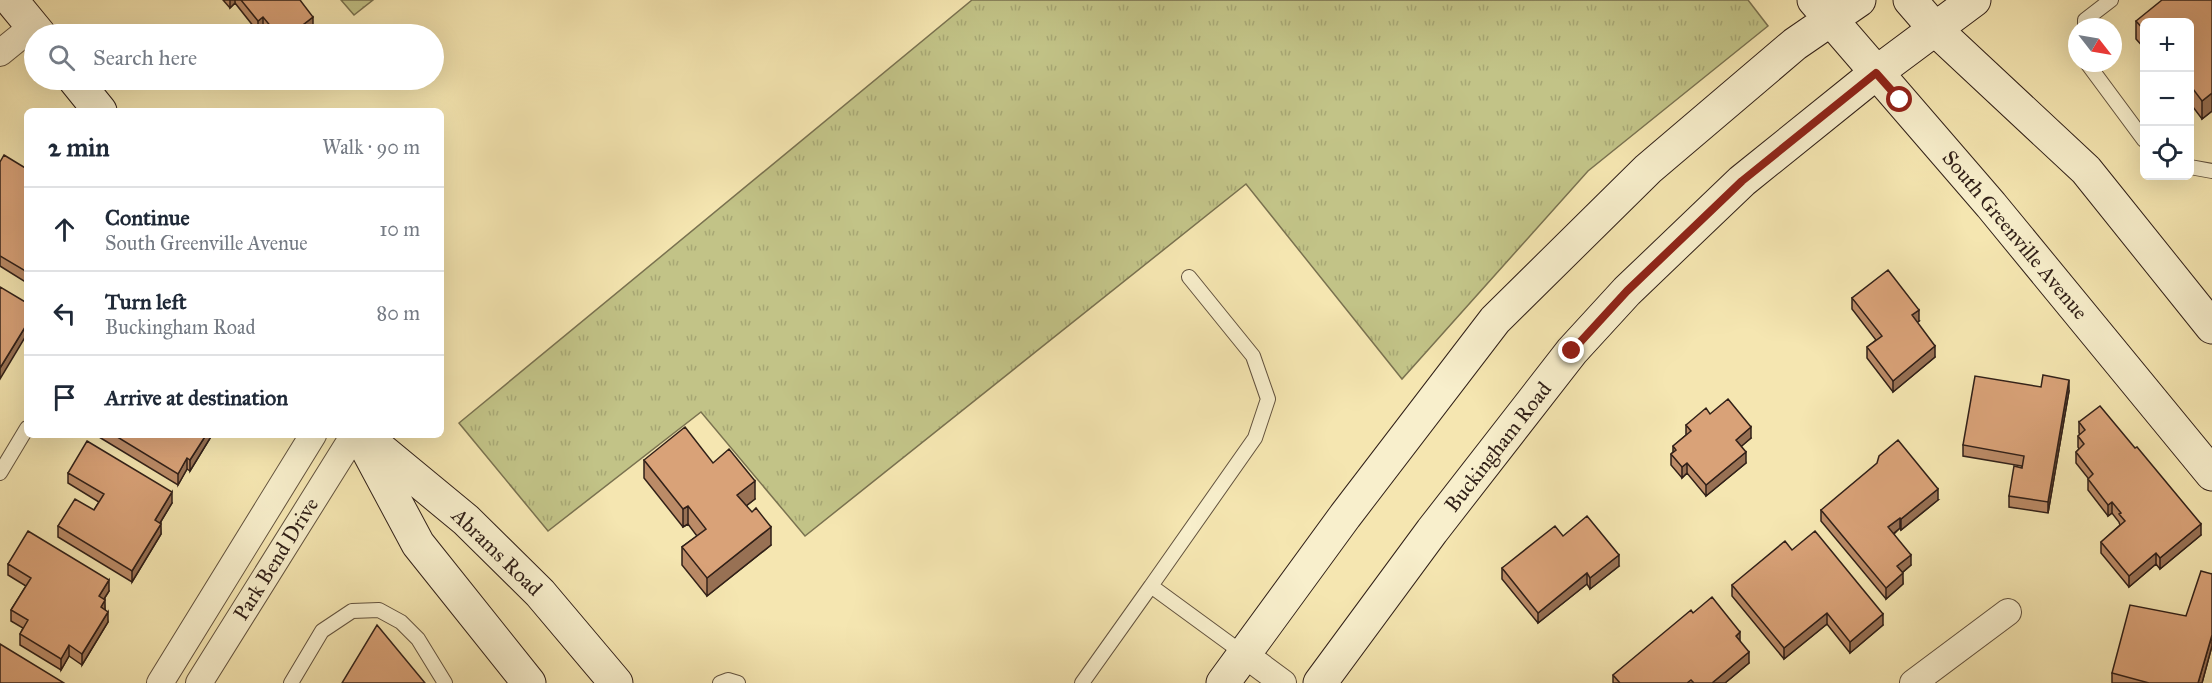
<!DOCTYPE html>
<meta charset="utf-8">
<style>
body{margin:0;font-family:"IM FELL Great Primer",serif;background:#f6f6f7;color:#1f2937}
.controls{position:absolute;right:18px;top:18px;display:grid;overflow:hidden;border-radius:9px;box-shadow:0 6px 24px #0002}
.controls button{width:54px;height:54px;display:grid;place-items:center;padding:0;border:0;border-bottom:2px solid #e0e1e3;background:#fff;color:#1f2937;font:30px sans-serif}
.compass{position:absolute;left:2068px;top:18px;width:54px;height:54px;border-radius:50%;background:#fff;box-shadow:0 6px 24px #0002;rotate:121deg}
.stop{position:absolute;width:18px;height:18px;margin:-14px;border:4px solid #8f2418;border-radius:50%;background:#fff}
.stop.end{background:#8f2418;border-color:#fff;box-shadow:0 2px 6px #0008}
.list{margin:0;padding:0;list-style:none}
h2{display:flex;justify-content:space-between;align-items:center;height:78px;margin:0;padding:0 24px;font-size:26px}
h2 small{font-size:20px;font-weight:400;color:#747a83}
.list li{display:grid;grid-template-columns:39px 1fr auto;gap:18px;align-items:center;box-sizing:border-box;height:84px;padding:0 24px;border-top:2px solid #e0e1e3}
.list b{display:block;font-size:22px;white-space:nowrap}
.list p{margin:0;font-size:20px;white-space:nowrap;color:#747a83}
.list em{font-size:20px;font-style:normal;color:#747a83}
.icon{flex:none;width:33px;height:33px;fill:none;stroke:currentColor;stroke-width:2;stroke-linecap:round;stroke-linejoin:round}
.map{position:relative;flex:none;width:2212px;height:683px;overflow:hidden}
.search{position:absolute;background:#fff;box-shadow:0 6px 24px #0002;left:24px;top:24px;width:420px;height:66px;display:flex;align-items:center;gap:15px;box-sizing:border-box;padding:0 21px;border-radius:33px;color:#747a83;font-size:22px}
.panel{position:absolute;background:#fff;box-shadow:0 6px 24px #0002;left:24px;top:108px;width:420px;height:330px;border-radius:9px}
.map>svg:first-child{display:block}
.grass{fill:url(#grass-tufts);stroke:#7a7250;stroke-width:1.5}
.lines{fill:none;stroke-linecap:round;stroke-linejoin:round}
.lane-casing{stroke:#62523e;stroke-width:16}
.street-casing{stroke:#62523e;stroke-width:28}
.secondary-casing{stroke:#312018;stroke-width:35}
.lane{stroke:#f8efcc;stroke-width:14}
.street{stroke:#f8efcc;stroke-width:26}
.secondary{stroke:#f8efcc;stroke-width:33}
.wall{fill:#bb8b67;stroke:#312018;stroke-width:1.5}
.shaded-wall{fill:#987154;stroke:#312018;stroke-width:1.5}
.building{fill:#d9a278;stroke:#312018;stroke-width:1.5}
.route{stroke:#8f2418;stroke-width:8}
.labels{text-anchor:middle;stroke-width:6;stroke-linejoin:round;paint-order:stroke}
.street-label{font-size:21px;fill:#312018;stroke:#f8efcc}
</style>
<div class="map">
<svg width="2212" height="683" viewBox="0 0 2212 683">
<defs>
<pattern id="grass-tufts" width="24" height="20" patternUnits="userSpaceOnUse" patternTransform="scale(1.5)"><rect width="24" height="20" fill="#c2c387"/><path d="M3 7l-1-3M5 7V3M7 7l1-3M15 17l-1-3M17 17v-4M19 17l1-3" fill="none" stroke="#a7a774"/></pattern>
</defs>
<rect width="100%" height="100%" fill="#f5e6b1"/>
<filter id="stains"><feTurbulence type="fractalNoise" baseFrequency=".00333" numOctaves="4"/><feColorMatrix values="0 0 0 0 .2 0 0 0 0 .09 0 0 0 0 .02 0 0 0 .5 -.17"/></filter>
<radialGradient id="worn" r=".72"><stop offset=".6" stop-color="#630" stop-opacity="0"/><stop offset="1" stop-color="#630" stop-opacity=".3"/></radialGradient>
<path class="grass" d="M341,0H373L354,15Z
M972,0H1748L1768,26L1588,171L1402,379L1246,184L805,536L701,412L548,531L459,423Z"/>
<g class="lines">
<g class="lane-casing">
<path id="lane" d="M2085,27V20L2111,0
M2087,63L2144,140
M2190,167L2212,171
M1189,277L1253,356L1268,399L1255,438L1151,586L1244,654
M0,473L27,428
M291,683L322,631L352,611L379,610L401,622L418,639L445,683
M720,683L728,680L738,683
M1082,683L1151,586"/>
</g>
<g class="street-casing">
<path id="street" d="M0,53L32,27
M1244,654L1283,683
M160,683L313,435
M199,683L354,435
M1913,683L2008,612"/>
</g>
<g class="secondary-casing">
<path id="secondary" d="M11,0L39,34
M1814,0L1991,205L2212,474
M1910,0L1936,30L2086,170L2212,327
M75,80L100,111
M363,435L466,520L540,593L616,683
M365,445L418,544L529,683
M1223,683L1345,516L1495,320L1648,169L1795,44L1859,0
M1320,683L1432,531L1572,351L1627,291L1742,181L1876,73L1974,0"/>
</g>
<use href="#lane" class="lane"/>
<use href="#street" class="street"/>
<use href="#secondary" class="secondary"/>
</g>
<path class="wall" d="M223,0H300L313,28L305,34H268L263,28L258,32L235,3L230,8Z
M2212,0V111L2202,119L2190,103V22H2145V49L2136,39V21Z
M0,162L27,169V283L0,266Z
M1852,298L1919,321L1917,322L1935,357L1893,392L1867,358V347L1876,340L1852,309Z
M2041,387L2069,391L2048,513L2009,507V496L2022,466L1963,456V445Z
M1710,414L1751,438L1741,446L1746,463L1706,496L1687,473L1682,478L1671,465V454L1673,452V446L1686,435V425Z
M2079,422L2201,535L2160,569L2156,564L2129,587L2101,553V542L2120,525L2119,522L2112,513L2108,516L2088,490V478L2076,463V452L2079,449L2078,447V436L2080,434L2079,433Z
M99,435H212L190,471L187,469L178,485L99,437Z
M644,460L713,463L755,499L746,506L771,545L707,596L682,565V547L697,536L688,524L683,527L644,478Z
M68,473L172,503L160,523L161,534L132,582L58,537V526L94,510L99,502L68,483Z
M1938,500L1901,530L1900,528L1894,534L1911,565L1902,573L1903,584L1886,599L1821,521V510Z
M1563,536L1619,566L1590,589L1587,584L1538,623L1502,579V568Z
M1792,550L1883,625L1850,653L1827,624L1784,659L1732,596V585Z
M8,564L109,591L104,599L105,610L108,622L82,665L69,656L61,670L20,645V634L23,628L11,621V610L26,586L8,575Z
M2212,574V646L2202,683H2112V673L2186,616Z
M1693,613L1740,642L1749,663L1725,683H1613V675Z"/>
<path class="shaded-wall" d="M230,0H235V3L230,8Z
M263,17V28L258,32V21Z
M313,17V28L305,34H291Z
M2212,93V111L2202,119V101Z
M1919,310V321L1912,326V315Z
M27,324V334L0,379V368Z
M1935,346V357L1893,392V381Z
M2069,380V391L2048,513V502Z
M1751,427V438L1736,451V440Z
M206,435H212L190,471V460Z
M1746,452V463L1706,496V485Z
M187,458V469L178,485V474Z
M1687,463V473L1682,478V467Z
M755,481V499L737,513V495Z
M1938,489V500L1901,530V519Z
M172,492V503L155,531V520Z
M2112,502V513L2108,516V505Z
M688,506V524L683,527V509Z
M1900,518V528L1888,538V527Z
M161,524V534L132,582V571Z
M2201,524V535L2160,569V558Z
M771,527V545L707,596V578Z
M2156,553V564L2129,587V576Z
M1619,555V566L1590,589V578Z
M1911,555V565L1897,577V566Z
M1587,573V584L1538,623V613Z
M1903,573V584L1886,599V588Z
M109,580V591L99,607V596Z
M105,600V611L101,607Z
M108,612V622L82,665V654Z
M1827,613V624L1784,659V648Z
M1883,614V625L1850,653V642Z
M1740,632V643L1736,636Z
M2212,635V646L2202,683H2198Z
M69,645V656L61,670V659Z
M1749,652V663L1725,683H1712Z"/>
<path class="building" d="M241,0H300L313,17L291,34H277L263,17L258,21Z
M2162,0H2212V93L2202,101L2190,85V22H2145V31L2136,21Z
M4,155L27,169V272L0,256V162Z
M1888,270L1919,310L1912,315L1935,346L1893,381L1867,347L1882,336L1852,298Z
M0,287L27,303V324L0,368Z
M2043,375L2069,380L2048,502L2009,496L2014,466L2022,468L2024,456L1963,445L1975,376L2041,387Z
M1728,399L1751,427L1736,440L1746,452L1706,485L1687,463L1682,467L1671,454L1676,450L1673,446L1691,431L1686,425L1706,408L1710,414Z
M2100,406L2135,448L2137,447L2201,524L2160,558L2156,553L2129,576L2101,542L2125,521L2119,514L2121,513L2112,502L2108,505L2088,479L2093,474L2076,452L2084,444L2078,436L2085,430L2079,422Z
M685,427L713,463L729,449L755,481L737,495L752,512L756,508L771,527L707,578L682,547L706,529L688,506L683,509L644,460Z
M114,435H206L190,460L187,458L178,474Z
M1898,440L1938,489L1901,519L1900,518L1888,527L1911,555L1897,566L1903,573L1886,588L1821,510L1877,463L1879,456Z
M87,441L172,492L155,520L161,524L132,571L58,526L75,499L94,510L104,494L68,473Z
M1587,516L1619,555L1590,578L1587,573L1538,613L1502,568L1555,526L1563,536Z
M28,531L109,580L99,596L105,600L101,607L108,612L82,654L69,645L61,659L20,634L28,620L11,610L31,578L8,564Z
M1815,531L1883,614L1850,642L1827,613L1784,648L1732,585L1785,541L1792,550Z
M2201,571L2212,574V635L2198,683H2149L2112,673L2130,605L2186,616Z
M1712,597L1740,632L1736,636L1749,652L1712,683H1694L1691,680L1687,683H1620L1613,675L1691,610L1693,613Z
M377,625L425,683H342Z
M0,644L64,683H0Z"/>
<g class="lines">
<path class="route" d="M1572,351L1627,291L1742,181L1876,73L1900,100"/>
</g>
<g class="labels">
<g class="street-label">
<text transform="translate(2015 235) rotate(50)" y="7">South Greenville Avenue</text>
<text transform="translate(1498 447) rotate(-52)" y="7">Buckingham Road</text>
<text transform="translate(497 552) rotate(44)" y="7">Abrams Road</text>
<text transform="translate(276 559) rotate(-58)" y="7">Park Bend Drive</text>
</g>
</g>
<rect width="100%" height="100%" filter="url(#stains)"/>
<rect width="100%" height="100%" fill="url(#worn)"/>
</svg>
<div class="controls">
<button>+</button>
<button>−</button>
<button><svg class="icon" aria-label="locate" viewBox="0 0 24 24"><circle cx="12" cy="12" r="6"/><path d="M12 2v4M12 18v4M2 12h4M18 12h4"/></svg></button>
</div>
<svg class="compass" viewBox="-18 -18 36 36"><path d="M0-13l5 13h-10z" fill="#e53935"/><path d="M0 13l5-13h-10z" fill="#747a83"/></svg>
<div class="stop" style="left:1900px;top:100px"></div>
<div class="stop end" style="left:1572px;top:351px"></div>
<div class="search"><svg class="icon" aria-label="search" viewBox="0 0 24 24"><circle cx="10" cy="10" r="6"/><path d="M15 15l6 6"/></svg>Search here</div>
<section class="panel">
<h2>2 min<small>Walk · 90 m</small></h2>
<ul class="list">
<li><svg class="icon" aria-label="ahead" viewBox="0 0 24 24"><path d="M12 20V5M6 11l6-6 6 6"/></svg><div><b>Continue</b><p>South Greenville Avenue</p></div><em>10 m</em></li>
<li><svg class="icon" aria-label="left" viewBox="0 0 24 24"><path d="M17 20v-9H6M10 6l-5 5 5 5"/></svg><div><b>Turn left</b><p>Buckingham Road</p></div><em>80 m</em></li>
<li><svg class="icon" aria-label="arrive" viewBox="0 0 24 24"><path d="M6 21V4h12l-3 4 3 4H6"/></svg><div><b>Arrive at destination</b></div></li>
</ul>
</section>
</div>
